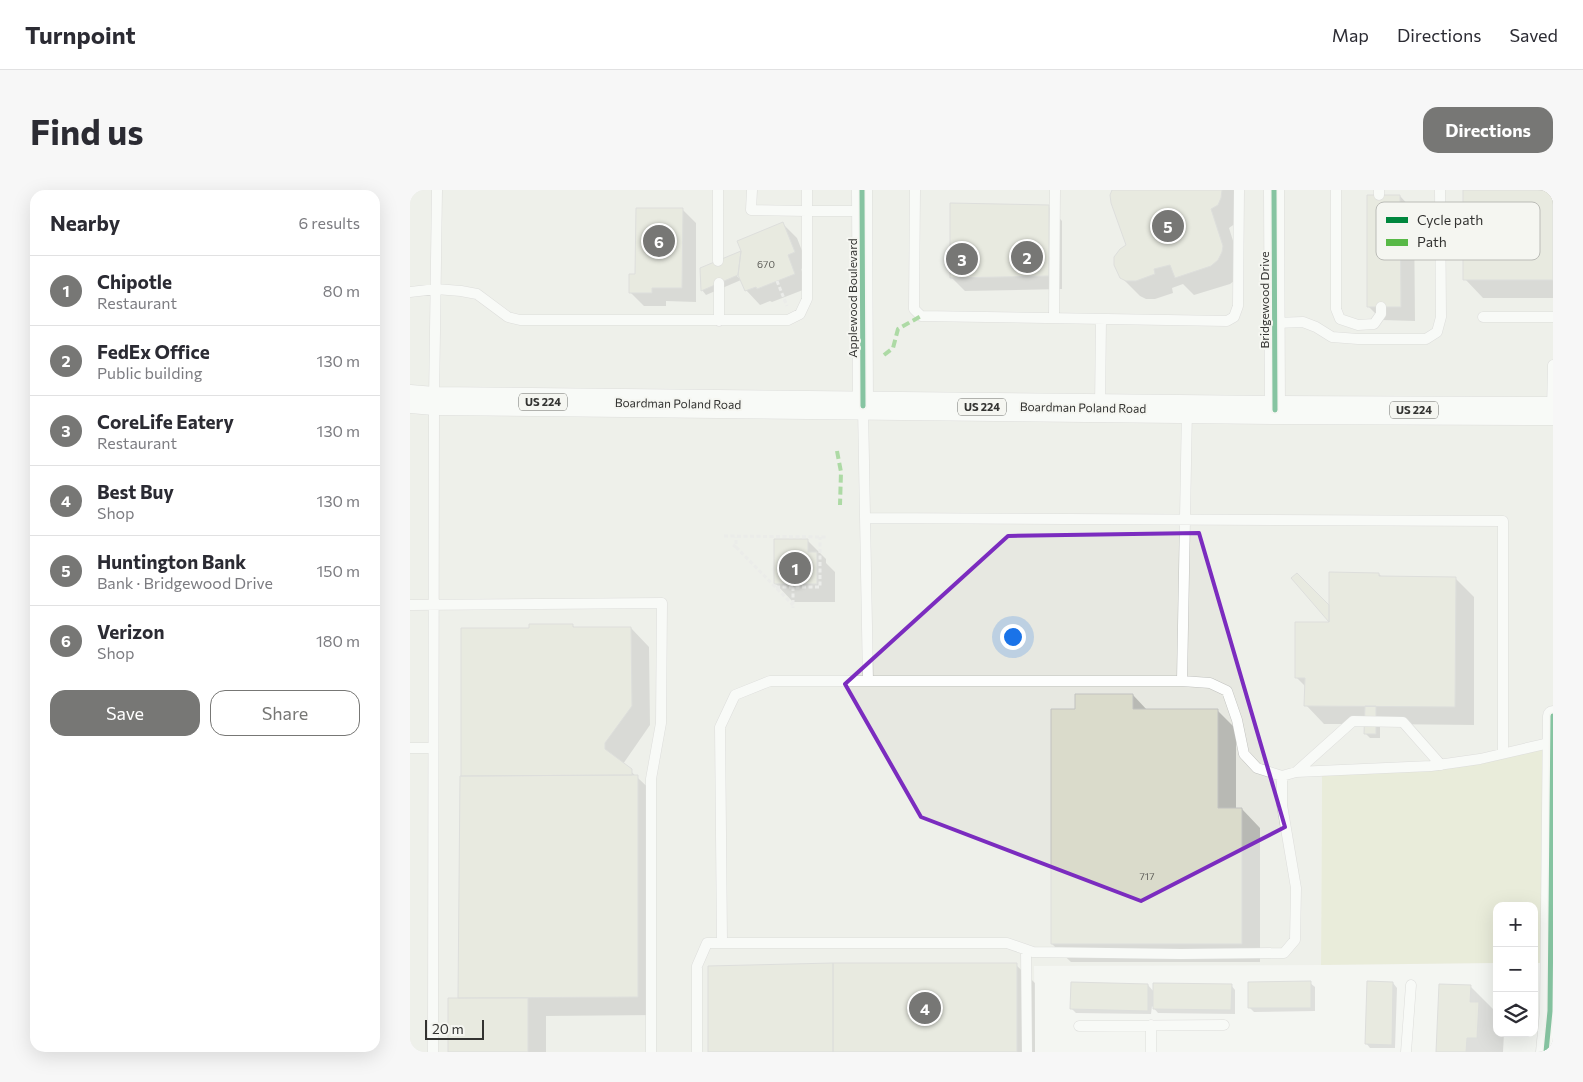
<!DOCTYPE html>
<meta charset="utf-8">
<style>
body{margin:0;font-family:Commissioner,sans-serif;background:#f7f7f7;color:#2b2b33}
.controls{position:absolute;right:15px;bottom:15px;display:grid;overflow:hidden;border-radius:10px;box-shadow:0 5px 20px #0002}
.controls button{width:45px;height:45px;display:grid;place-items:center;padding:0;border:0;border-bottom:1px solid #e1e1e2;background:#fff;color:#2b2b33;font:25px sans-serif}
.scale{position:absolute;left:15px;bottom:12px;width:59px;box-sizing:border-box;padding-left:5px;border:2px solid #333331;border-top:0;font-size:14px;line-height:18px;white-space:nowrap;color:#333331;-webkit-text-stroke:4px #f5f6f1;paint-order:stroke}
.you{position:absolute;left:602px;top:446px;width:18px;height:18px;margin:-12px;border:4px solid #fff;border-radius:50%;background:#1a73e8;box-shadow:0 0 0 8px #1a73e833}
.badge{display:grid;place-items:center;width:32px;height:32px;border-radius:50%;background:#777775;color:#fff;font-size:16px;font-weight:700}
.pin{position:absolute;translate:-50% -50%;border:2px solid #fff;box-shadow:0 1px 5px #0006}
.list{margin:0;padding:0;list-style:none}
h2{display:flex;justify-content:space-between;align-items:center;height:65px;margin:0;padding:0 20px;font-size:21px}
h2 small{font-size:16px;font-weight:400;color:#7c7c81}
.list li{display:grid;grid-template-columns:32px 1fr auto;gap:15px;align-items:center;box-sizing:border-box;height:70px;padding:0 20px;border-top:1px solid #e1e1e2}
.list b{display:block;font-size:19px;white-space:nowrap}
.list p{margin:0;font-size:16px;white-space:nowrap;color:#7c7c81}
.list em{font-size:16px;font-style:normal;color:#7c7c81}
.actions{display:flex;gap:10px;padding:15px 20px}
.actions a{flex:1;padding:11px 0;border:1px solid #777775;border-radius:15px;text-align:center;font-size:18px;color:#777775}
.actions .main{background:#777775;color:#fff}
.icon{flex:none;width:28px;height:28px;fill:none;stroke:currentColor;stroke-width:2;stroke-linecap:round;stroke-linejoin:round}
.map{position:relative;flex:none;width:1143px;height:862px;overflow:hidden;border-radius:15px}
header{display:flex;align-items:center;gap:30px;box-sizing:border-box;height:70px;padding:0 25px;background:#fff;border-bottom:1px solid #e1e1e2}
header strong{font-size:24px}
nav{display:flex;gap:28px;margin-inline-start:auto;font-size:18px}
.intro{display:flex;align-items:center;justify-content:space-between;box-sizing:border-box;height:120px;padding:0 30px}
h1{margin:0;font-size:35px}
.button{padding:12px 22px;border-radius:15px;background:#777775;color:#fff;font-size:18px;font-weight:700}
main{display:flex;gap:30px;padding:0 30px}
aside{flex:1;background:#fff;border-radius:15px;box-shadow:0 5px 20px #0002}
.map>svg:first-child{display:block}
.built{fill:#e7e8e1}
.green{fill:#dcdfbd}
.shadow{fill:#0003}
.building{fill:#dadbcb;stroke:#c1c2c0}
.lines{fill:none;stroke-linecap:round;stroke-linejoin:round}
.service-casing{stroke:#c0c1be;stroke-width:11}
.minor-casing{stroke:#c0c1be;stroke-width:21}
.primary-casing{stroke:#c0c1be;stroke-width:29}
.path{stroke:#dfdfde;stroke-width:3;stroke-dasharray:4 2.5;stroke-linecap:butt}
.service{stroke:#fdfefd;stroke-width:10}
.minor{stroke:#fdfefd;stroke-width:20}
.primary{stroke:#fdfefd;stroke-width:28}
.quiet{stroke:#58b947;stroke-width:4;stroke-dasharray:8 4;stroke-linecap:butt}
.cycleway-casing{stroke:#f5f6f1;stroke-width:8}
.cycleway{stroke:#00873e;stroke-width:5}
.marked{fill:none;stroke:#7b2cbf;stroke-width:4;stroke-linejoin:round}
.labels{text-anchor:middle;stroke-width:4;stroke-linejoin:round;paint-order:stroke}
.number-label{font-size:10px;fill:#5d5d58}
.shield{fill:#f5f6f1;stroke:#6d6e6b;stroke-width:1}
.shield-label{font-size:11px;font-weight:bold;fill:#333331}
.street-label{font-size:12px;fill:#333331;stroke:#f5f6f1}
.key{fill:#f5f6f1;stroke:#bbbcb7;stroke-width:1}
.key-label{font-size:14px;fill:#333331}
</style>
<header>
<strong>Turnpoint</strong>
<nav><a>Map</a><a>Directions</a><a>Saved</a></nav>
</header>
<div class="intro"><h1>Find us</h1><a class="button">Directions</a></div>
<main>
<aside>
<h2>Nearby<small>6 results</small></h2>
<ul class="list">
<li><span class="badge">1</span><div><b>Chipotle</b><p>Restaurant</p></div><em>80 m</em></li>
<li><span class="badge">2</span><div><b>FedEx Office</b><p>Public building</p></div><em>130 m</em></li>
<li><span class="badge">3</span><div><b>CoreLife Eatery</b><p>Restaurant</p></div><em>130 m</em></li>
<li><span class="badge">4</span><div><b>Best Buy</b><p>Shop</p></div><em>130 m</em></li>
<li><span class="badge">5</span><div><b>Huntington Bank</b><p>Bank · Bridgewood Drive</p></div><em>150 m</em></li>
<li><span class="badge">6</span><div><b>Verizon</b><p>Shop</p></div><em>180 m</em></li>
</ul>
<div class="actions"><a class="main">Save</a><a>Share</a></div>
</aside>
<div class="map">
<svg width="1143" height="862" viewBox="0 0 1143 862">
<rect width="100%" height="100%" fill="#f4f5f2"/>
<path class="built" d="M0,0H1143V773V552L1070,569L912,581L911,775L624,776L625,862H0Z"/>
<path class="green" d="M1143,552L1140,773H1124V716H1087V773L911,775L912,581L1021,576Z"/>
<path class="shadow" d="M704,0H833L826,33L819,38L831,76L827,89L820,94L784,105L773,94L762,98L763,103L745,109H736L730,106L711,87L717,56Z
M1055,0H1143V108H1073L1055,89Z
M990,6L1004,21L1005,131L972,130L958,116Z
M638,16L652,31V99L555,101L541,87Z
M272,19L286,33V112L256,111V116H234L220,102L226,85Z
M373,34L387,48L398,76L391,79L398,98L362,112L360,111L350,115L336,100L329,84H325L331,90L296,105L292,100L333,62Z
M398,351L416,369V373L425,382V412H383L365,393Z
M969,384L972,387L1045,388L1064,407V535L970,534V548H960L956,544V534H914L896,515V497L886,487L920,433V418Z
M162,435L166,439L221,438L239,457L240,535L213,574L246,605V825L136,826V862H39L49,809L51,587L121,439Z
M723,505L738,521H808L826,539V619H832L850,638V772H661L642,754L666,521Z
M606,775L625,793V862H300Z
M900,793L905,797V821L844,822L840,818Z
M983,793L987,798L985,858H960L956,853Z
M738,795L744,802L821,795L825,800V824L748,823L742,816L741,824L666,823L661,818Z
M1060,796L1086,822L1087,843H1094L1093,862H1027Z"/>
<path class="building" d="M702,0H812L811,8L808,15L801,19L813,56L812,62L808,70L801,76L765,88L760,75L744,79L745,84L726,91H716L710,88L704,75V67L710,59L716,55L701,13L700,5Z
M1053,0H1143V90H1053Z
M957,5H990L991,117H957Z
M540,13L639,15V86L540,88Z
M226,18H273L272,98H242V103H219V84H225Z
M373,32L385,62L378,65L385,84L347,99L346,97L335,101L328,85L331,61L327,51Z
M331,61L328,85L291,101L290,78Z
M364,349H398V362H407V394H364Z
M919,382L969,383V386L1046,387L1045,517L894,516L895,488H885V432H919Z
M887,383L919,415V432L881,388Z
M119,434H163V437H221L222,516L195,553V559L222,579V585L51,586V438H119Z
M665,504H723V519H808V618H832V754H641V519H665Z
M955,516H966V544H954Z
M228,585V807L48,808L50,586Z
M423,773V862H298V776Z
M423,773H607V862H423Z
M901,791V818H838V792Z
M957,791L983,792L982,855L955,854Z
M661,792L738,794V821L660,819Z
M743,793L822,794L821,820L743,819Z
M1029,794L1061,795L1060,812H1069L1067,848H1057L1056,862H1026Z
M38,808H118V862H38Z"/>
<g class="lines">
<g class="service-casing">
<path id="service" d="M308,0V71
M342,0L341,20L397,21V0
M505,0L504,119L511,126L817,131L824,127L828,116L829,0
M926,0V119L930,129L948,135L964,134L971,124V117
M969,0V5
M309,93V131
M0,102L26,99L51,101L67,104L98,127L110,130H378L390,124L397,109V21H453
M1073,127H1143
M644,128L645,0
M865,133L893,132L906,137L922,147L948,149H1016L1027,142L1031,127L1030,0
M690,217L691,129
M1142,220L1143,175
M455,328L1093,331V563
M0,415L252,413L251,533L241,589V862
M458,491H772L800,493L817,501L827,530L834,564L847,578L872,586
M772,491L777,219
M0,558H23
M886,582L943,531L993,532L1031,575
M312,752L310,537L325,505L360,491H458L453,217
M616,760L617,862
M741,835V862
M669,836L814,835
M23,862L24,211L27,0
M287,862V776L297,753H597L623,762L771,764L874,763L885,750L886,698L872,615V586L886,582L1021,576L1070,569L1143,552
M996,862L1001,795"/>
</g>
<g class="minor-casing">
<path id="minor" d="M452,0L453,216
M864,0L865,220
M1136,862L1140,821L1143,526"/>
</g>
<g class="primary-casing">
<path id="primary" d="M0,209L24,211L865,220L1143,221"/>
</g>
<path class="path" d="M367,91L377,116
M314,346L417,347
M323,355L326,357V347
M326,357L383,415
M366,397H410V347
M383,397V418"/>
<use href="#service" class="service"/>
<use href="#minor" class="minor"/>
<use href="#primary" class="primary"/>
<path class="quiet" d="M474,165L483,158L488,139L511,126
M427,261L431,282L430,315"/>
<g class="cycleway-casing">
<path id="cycleway" d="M452,0L453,216
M864,0L865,220
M1136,862L1140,821L1143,526"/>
</g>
<use href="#cycleway" class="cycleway"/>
</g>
<path d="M0 0H1143V862H0ZM789,343L875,637L731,711L511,627L435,494L598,346Z" fill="#f4f5f2" fill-opacity=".55" fill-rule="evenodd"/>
<path class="marked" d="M789,343L875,637L731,711L511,627L435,494L598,346Z"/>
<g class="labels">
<g class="number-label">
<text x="356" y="78">670</text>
<text x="737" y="690">717</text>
</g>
<g class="shield">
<rect x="109" y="203.5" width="48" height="17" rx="4"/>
<rect x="548" y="208.5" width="48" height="17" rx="4"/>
<rect x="980" y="211.5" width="48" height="17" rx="4"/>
</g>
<g class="shield-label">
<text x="133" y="216">US 224</text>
<text x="572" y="221">US 224</text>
<text x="1004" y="224">US 224</text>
</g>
<g class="street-label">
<text transform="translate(443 108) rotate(-90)" y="4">Applewood Boulevard</text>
<text transform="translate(855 110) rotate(-90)" y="4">Bridgewood Drive</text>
<text transform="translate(268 214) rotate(1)" y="4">Boardman Poland Road</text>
<text transform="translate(673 218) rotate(1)" y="4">Boardman Poland Road</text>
</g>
</g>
<rect x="966" y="12" width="164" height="58" rx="8" class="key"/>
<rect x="976" y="27" width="22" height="6" fill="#00873e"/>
<rect x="976" y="49" width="22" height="7" fill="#58b947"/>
<g class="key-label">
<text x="1007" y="35">Cycle path</text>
<text x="1007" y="57">Path</text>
</g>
</svg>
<div class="controls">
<button>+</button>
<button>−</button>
<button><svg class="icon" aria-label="layers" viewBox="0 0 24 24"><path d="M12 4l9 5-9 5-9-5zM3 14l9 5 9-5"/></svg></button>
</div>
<div class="scale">20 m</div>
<div class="you"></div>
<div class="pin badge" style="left:385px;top:378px">1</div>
<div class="pin badge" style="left:617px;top:67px">2</div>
<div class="pin badge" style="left:552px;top:69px">3</div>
<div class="pin badge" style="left:515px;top:818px">4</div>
<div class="pin badge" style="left:758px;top:36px">5</div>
<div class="pin badge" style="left:249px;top:51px">6</div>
</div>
</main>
